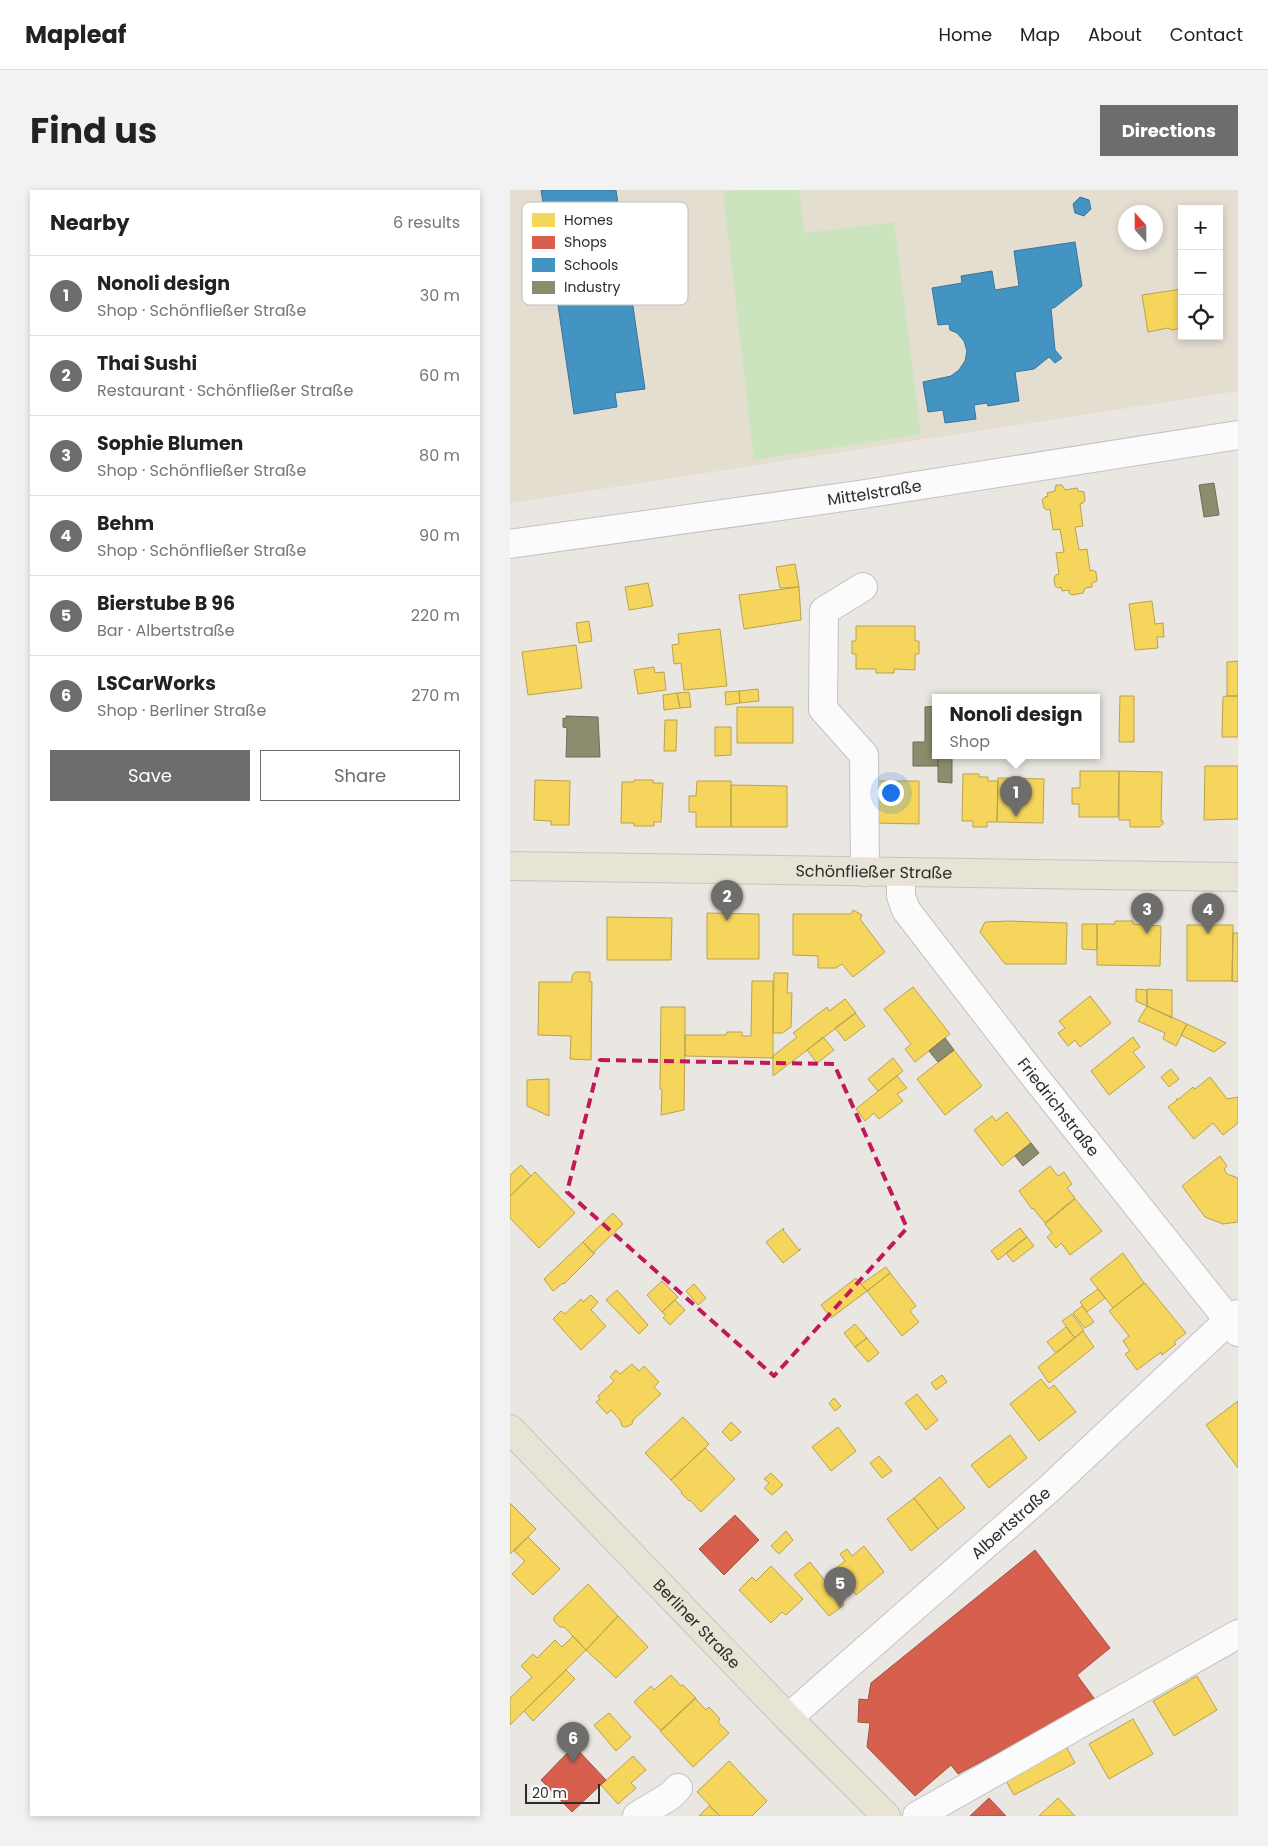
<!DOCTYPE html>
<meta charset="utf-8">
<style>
body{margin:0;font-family:Poppins,sans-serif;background:#f2f2f2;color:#222}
.controls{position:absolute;right:15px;top:15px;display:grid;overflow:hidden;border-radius:0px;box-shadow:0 2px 8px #0003}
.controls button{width:45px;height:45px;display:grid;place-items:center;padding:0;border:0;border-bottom:1px solid #e0e0e0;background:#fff;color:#222;font:25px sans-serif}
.compass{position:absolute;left:608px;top:15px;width:45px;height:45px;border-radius:50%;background:#fff;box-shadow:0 2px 8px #0003;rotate:339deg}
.scale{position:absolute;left:15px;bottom:12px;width:75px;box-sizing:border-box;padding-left:5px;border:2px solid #2c2c2c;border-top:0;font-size:14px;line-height:18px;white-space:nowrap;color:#2c2c2c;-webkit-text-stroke:4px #fff;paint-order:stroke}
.you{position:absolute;left:380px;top:602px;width:18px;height:18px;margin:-12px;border:4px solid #fff;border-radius:50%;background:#1a73e8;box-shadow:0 0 0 8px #1a73e833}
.badge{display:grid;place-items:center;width:32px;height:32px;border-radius:50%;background:#6e6d6c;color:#fff;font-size:16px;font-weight:700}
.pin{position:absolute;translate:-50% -41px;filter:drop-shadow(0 1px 2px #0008)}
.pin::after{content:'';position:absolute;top:26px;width:18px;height:15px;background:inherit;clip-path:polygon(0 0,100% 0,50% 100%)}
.popup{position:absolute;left:422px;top:504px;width:168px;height:65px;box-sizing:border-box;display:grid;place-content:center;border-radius:0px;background:#fff;filter:drop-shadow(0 1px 4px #0005);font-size:16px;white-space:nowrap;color:#767676}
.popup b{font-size:19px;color:#222}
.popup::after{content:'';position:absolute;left:50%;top:100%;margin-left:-10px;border:10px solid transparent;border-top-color:#fff}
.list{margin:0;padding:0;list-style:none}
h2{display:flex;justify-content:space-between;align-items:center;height:65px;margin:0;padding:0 20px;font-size:21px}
h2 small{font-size:16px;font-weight:400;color:#767676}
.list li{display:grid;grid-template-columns:32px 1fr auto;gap:15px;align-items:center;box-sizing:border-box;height:80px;padding:0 20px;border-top:1px solid #e0e0e0}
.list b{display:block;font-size:19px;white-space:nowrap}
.list p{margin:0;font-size:16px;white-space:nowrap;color:#767676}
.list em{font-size:16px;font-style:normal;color:#767676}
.actions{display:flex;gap:10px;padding:15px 20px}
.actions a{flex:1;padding:11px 0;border:1px solid #6e6d6c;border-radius:0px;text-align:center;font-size:18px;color:#6e6d6c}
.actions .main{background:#6e6d6c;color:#fff}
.icon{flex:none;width:28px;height:28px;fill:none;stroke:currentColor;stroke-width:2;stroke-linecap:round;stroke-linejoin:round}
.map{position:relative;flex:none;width:728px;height:1626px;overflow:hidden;border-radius:0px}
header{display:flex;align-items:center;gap:30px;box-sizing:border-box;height:70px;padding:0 25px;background:#fff;border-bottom:1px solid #e0e0e0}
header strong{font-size:24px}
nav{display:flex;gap:28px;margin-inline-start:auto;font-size:18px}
.intro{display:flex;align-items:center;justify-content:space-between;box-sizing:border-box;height:120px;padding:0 30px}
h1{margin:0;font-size:35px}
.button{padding:12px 22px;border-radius:0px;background:#6e6d6c;color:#fff;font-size:18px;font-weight:700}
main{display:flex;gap:30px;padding:0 30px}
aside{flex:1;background:#fff;border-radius:0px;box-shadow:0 2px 8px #0003}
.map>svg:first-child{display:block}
.education{fill:#e4ded1;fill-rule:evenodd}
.green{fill:#cce4bd}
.homes{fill:#f6d55c;stroke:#b9a24e}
.shops{fill:#d6604d;stroke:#a35043}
.schools{fill:#4393c3;stroke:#3c7496}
.industry{fill:#8c8c6e;stroke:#6f6f5a}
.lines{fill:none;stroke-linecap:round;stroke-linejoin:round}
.minor-casing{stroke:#c3c2c3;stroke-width:30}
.major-casing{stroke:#c6c4c2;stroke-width:30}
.minor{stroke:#fcfbfb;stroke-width:28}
.major{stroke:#e7e3d5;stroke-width:28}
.marked{fill:none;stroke:#c2185b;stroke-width:4;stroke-dasharray:10 6;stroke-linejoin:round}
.labels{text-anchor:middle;stroke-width:5;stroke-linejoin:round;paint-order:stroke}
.street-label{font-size:16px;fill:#2c2c2c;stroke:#fff}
.key{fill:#fff;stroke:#c0c0c0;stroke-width:1}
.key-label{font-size:14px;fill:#2c2c2c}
</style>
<header>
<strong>Mapleaf</strong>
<nav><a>Home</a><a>Map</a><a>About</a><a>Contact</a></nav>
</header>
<div class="intro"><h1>Find us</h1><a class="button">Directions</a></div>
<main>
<aside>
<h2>Nearby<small>6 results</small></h2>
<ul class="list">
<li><span class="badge">1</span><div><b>Nonoli design</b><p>Shop · Schönfließer Straße</p></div><em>30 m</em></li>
<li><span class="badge">2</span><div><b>Thai Sushi</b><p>Restaurant · Schönfließer Straße</p></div><em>60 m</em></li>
<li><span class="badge">3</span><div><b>Sophie Blumen</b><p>Shop · Schönfließer Straße</p></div><em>80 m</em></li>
<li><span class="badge">4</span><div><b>Behm</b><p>Shop · Schönfließer Straße</p></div><em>90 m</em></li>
<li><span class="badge">5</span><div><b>Bierstube B 96</b><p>Bar · Albertstraße</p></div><em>220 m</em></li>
<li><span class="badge">6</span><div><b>LSCarWorks</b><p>Shop · Berliner Straße</p></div><em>270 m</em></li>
</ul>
<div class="actions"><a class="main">Save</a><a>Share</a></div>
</aside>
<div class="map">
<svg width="728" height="1626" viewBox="0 0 728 1626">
<rect width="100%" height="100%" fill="#eae6e2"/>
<path class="education" d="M0,0H728V201L0,313ZM672,19H709V146H672ZM616,22H646V52H616Z"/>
<path class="green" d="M228,0H289L295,43L384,32L411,244L244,270L213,2Z"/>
<path class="homes" d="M672,99V138L662,140L658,138L638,142L632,105Z
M546,295H552L555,300L567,298L568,301L574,302L575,310L573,313L570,314L573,336L565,337L569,360L577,359L580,381L583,380L586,382L587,391L582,393V397L575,398L573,403L562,405L559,403V400L552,401L551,397L548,398L545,396L544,388L546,385L549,384L546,363L554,362L550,339L543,340L540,319L537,320L534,318L532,310L535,307L538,306L537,303L545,301Z
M285,374L289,397L270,398L266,377Z
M138,393L143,416L119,420L115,397Z
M289,397L291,430L234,439L229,405Z
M642,411L645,434L653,433L654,447H647L648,458L625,460L619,414Z
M79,431L82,451L69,453L66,433Z
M346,436H405V451H409V464H405V480L384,479V483H366V479H346V464H342V451H346Z
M210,439L217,496L174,500L171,473L164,474L162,455L169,454L168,444Z
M66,455L72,498L18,505L12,462Z
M728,471V506H717V472Z
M144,477L145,483L154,482L156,500L128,504L124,480Z
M248,499L249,511L230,513L229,501Z
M229,501L230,513L216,515L215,502Z
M179,502L181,517L170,518L167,503Z
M167,503L170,518L154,520L153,505Z
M610,506H624V552H609Z
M717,506H728V547H712L713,507Z
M227,517H283V553H227Z
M155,530H167L166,561H154Z
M205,537H221V565L205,566Z
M695,576H728V629L694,630Z
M570,581H609L608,627H569V614H562V598H570Z
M609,581L652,582L651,631H653V634L649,637H620V630H609Z
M453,584H469V587H478V591H488L487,632H477V637H463V631H452Z
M488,588L534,589L533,633L487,632Z
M25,590L60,591L59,635H41V631L24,630Z
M124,590H143V593H153L151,632H144V636H124V633H111L112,592H124Z
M187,591H221V637H186V622H179V606H186Z
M364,591H409V634L364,633Z
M221,595L277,596V637H221Z
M343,720L352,725L350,729L375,762L343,787L332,774L326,778H308V766L283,765V724H341Z
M197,723L249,724V769H197Z
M97,727L162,728L161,770H97Z
M498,731L557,733L556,774H495L470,742L475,732Z
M605,731H623V734L651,736L650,776L587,775V734H605Z
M693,731H700V735H723L722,791H677V735H693Z
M572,734H587V760L572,759Z
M723,743H728V792L722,791Z
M65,782H80V792H82L81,870L60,869L61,846L28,845L29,792H62V786Z
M264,783H278L277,803H282L281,837L272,843H263Z
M242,791H263V868L175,866V845H216L217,842H232V846H241Z
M403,797L440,844L405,872L395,859L401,854L374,819Z
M626,799L637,800V816L626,811Z
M637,799L662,800V828L637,816Z
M580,806L601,833L570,857L565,850L558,856L548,843L555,838L549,831Z
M335,809L346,823L263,886V866L287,847L283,843L317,817L319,821Z
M637,816L677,834L666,856L653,849L655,843L628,831Z
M151,817H175V845L174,920L151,925L152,900L150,899Z
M345,823L355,836L335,851L325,838Z
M677,834L716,853L704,862L671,845Z
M313,847L324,860L307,873L297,860Z
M623,847L630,857L623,862L635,877L599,905L581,881Z
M444,860L472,896L435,925L407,889Z
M383,868L393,881L368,901L358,889Z
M661,879L669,889L659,897L651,887Z
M387,886L397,898L387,904L393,911L369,929L364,923L355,931L346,919Z
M700,887L717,909L728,907V933L713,945L703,933L684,949L658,917L667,910L666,909H669L683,897L685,899Z
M39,889V926L17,916V890Z
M497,922L521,953L492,976L464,940L482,926L486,931Z
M710,966L717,976L714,979L717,984L728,988V1032L713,1034L695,1027L672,996Z
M11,975L21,986L0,1006V985Z
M540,976L548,986L554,982L562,994L557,998L565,1008L535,1033L523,1018L522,1019L509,1001Z
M25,982L65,1023L29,1058L0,1028V1006Z
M565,1009L592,1041L560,1065L551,1053L546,1058L537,1047L542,1043L535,1034Z
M103,1023L113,1034L84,1062V1064L73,1052Z
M274,1038L273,1040L289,1060L291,1059L273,1073L256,1052Z
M510,1038L517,1047L488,1070L481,1061Z
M517,1047L524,1056L503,1072L496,1063Z
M73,1052L84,1064L54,1094L53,1093L43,1101L34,1089Z
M613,1063L634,1093L603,1118L580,1089Z
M376,1077L380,1083L357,1101L351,1094Z
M380,1083L406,1116L400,1121L409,1132L392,1146L357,1101Z
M346,1088L357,1101L321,1128L311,1115Z
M152,1091L168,1107L152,1122L137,1105Z
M635,1093L676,1143L664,1152L666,1154L652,1165L651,1162L627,1180L615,1164L620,1161L613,1151L619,1146L599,1121Z
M184,1094L196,1108L188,1115L176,1101Z
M588,1099L595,1108L577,1122L570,1112Z
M107,1100L138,1135L129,1144L96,1110Z
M81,1105L88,1112L81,1120L96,1136L71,1160L43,1129L51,1121L55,1124L71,1109L73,1112Z
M165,1110L175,1120L160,1135L153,1128L156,1125L152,1122Z
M572,1116L584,1132L575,1138L563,1123Z
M562,1124L574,1140L565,1148L552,1131Z
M345,1134L357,1148L345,1157L334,1143Z
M556,1137L565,1148L546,1163L537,1152Z
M573,1141L584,1157L539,1193L528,1177Z
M357,1148L369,1163L358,1172L345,1157Z
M122,1174L129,1181L134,1176L149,1192L144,1197L151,1204L123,1230L122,1234L116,1237L112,1236L110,1230L101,1220L97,1224L86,1212L90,1209L88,1206L104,1191L100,1187L106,1180L110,1184Z
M432,1185L437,1192L426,1200L421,1193Z
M531,1189L539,1199L544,1195L566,1222L529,1251L500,1214Z
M407,1204L428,1230L416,1240L395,1213Z
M324,1208L331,1216L325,1221L319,1213Z
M728,1211V1278L696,1235Z
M173,1227L199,1254L161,1290L135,1263Z
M221,1232L231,1242L221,1251L212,1242Z
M328,1237L346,1261L321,1281L302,1257Z
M500,1245L517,1268L479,1298L461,1275Z
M195,1258L225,1289L191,1322L180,1310L179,1311L171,1303L172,1302L161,1290Z
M369,1266L382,1281L372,1288L360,1273Z
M261,1283L273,1295L262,1305L254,1298L259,1293L254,1289Z
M430,1287L455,1318L428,1339L404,1308Z
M404,1308L428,1339L401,1361L377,1329Z
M0,1313L26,1339L0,1364Z
M276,1341L283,1350L269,1364L261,1356Z
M18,1347L50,1379L23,1405L2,1384L15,1371L4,1361Z
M354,1356L374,1382L346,1405L325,1379L335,1371L330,1364L337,1359L342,1366Z
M300,1372L334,1415L319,1426L284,1385Z
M261,1376L293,1409L276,1425L272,1422L261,1433L229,1400L242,1387L246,1391Z
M78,1394L108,1426L76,1460L54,1437H50L44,1431V1427Z
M108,1426L138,1457L106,1488L76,1460Z
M63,1446L76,1460L0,1535V1508L22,1487L11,1476L23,1464L27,1468L45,1450L52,1457Z
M56,1480L65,1489L23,1531L14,1521Z
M161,1485L171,1496L173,1495L186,1508L151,1541L124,1512L141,1496L144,1500Z
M687,1486L707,1520L664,1546L643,1511Z
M185,1508L196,1520L199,1517L210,1529L208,1532L219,1543L183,1577L150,1541Z
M99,1523L121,1547L106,1561L84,1535Z
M623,1529L643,1564L599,1589L579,1554Z
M556,1556L565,1573L504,1605L495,1589Z
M123,1566L136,1580L121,1593L126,1598L108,1614L91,1595Z
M219,1571L257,1611L242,1626H210L187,1602Z
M548,1608L565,1626H529Z
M199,1616L210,1626H189Z"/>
<path class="shops" d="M225,1325L249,1350L214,1385L189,1359Z
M525,1360L600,1458L567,1485L586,1511L448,1584L441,1575L405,1606L357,1557L360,1533L348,1532L349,1509L358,1510L361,1493Z
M64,1556L96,1590L62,1622L31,1590Z
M479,1608L496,1626H460Z"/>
<path class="schools" d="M31,0H106L135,199L105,203L107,217L64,224Z
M570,7L579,10L581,19L574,26L565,23L563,14Z
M565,52L572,96L544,118H541L545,160L552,168L545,173L539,167L524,179L505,182L509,211L478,216L477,213L464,215L466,229L435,233L433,220L418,222L413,192L441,186L449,180L455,171L457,161L454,151L447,143L440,140L439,134L428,135L422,98L452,93L451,86L482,81L485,100L509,96L504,61Z"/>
<path class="industry" d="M704,293L709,325L694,327L689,295Z
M426,516V566H428V576H403V552H415V517Z
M56,526L88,527L90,567H56L57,538L53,537V528L56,529Z
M428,566H442V593L428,592Z
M435,848L444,860L428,872L419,861Z
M521,953L529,963L513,976L505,966Z"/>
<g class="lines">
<g class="minor-casing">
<g id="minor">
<path id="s1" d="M0,354L348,305L728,245"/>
<path d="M353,397L314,421L313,519L354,565L355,682"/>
<path id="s2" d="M391,682V706L396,720L521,882L728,1142"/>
<path id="s3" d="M278,1528L540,1298L719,1130L728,1124"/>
<path d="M127,1626L160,1606L168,1598"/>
<path d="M407,1626L728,1444"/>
</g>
</g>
<g class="major-casing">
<g id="major">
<path id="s4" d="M0,676L728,687"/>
<path id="s5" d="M0,1239L278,1528L376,1626"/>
</g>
</g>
<use href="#minor" class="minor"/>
<use href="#major" class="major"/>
</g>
<path class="marked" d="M90,870L324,874L397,1038L264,1186L57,1002Z"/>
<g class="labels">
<g class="street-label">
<text dy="6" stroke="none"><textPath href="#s1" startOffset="368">Mittelstraße</textPath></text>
<text dy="6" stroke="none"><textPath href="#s4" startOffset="364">Schönfließer Straße</textPath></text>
<text dy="6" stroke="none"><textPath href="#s2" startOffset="288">Friedrichstraße</textPath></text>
<text dy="6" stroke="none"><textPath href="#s3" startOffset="296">Albertstraße</textPath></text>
<text dy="6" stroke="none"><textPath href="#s5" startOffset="270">Berliner Straße</textPath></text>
</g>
</g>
<rect x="12" y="12" width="166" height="103" rx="8" class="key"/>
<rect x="22" y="23" width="23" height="14" fill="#f6d55c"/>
<rect x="22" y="46" width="23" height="13" fill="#d6604d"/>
<rect x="22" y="68" width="23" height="14" fill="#4393c3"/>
<rect x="22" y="91" width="23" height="13" fill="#8c8c6e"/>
<g class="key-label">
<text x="54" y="35">Homes</text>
<text x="54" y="57">Shops</text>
<text x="54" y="80">Schools</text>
<text x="54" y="102">Industry</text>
</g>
</svg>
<div class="controls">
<button>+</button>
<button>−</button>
<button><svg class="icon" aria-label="locate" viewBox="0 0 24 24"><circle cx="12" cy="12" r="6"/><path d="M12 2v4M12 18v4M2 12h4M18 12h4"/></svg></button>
</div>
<svg class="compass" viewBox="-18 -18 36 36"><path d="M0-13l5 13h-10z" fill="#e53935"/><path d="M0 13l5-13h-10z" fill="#767676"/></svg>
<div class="scale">20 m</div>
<div class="you"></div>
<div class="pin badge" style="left:506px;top:627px">1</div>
<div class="popup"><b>Nonoli design</b>Shop</div>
<div class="pin badge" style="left:217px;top:731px">2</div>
<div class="pin badge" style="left:637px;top:744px">3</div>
<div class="pin badge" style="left:698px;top:744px">4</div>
<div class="pin badge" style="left:330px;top:1418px">5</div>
<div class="pin badge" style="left:63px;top:1573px">6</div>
</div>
</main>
